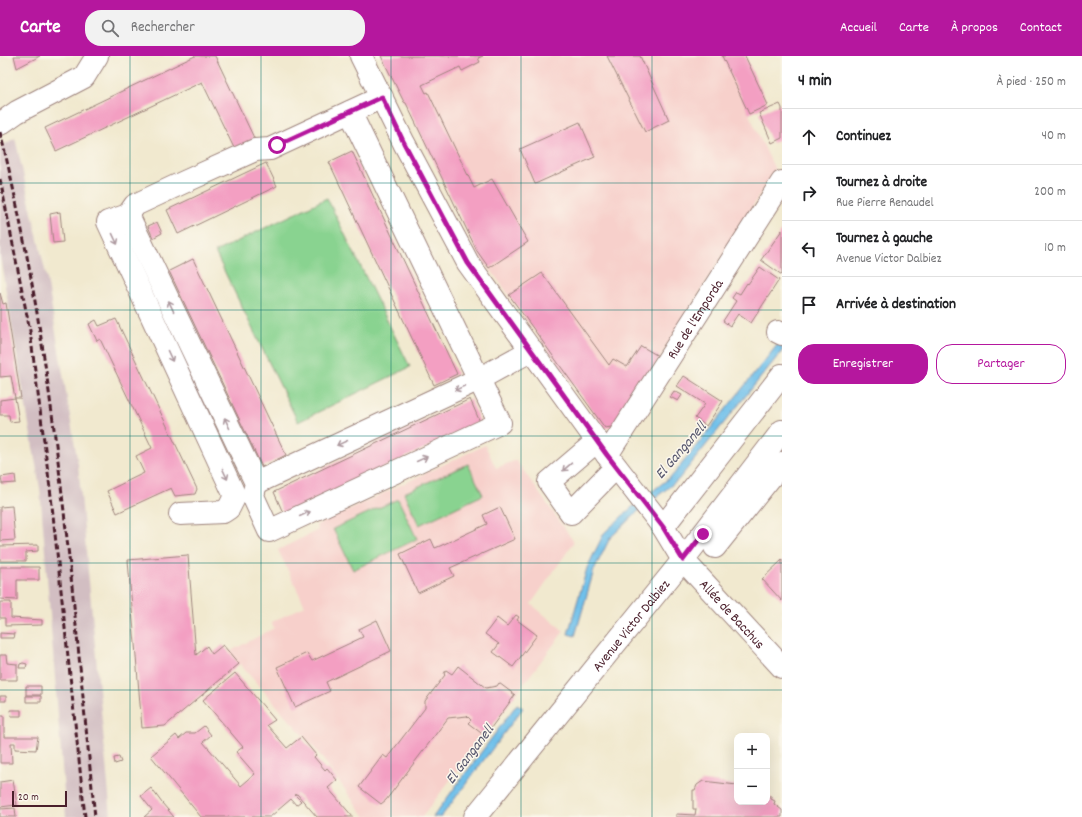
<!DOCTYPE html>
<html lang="fr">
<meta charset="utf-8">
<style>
body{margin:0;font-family:Dekko,sans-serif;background:#f2f2f2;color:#202124}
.controls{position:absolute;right:12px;bottom:12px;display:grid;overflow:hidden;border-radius:8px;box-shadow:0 4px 16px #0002}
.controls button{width:36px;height:36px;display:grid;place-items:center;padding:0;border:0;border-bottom:1px solid #e0e0e0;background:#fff;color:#202124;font:20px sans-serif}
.scale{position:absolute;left:12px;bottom:10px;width:55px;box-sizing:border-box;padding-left:4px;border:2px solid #4a1f2b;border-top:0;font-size:11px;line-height:14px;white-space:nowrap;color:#4a1f2b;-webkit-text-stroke:3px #fbf7ec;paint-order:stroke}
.stop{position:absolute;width:12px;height:12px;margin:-9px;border:3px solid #b5179e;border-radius:50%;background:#fff}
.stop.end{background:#b5179e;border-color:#fff;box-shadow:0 1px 4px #0008}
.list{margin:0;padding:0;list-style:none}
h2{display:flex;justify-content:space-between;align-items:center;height:52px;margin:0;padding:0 16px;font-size:17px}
h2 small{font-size:13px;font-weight:400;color:#757577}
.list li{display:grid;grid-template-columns:26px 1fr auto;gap:12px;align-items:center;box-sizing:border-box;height:56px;padding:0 16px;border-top:1px solid #e0e0e0}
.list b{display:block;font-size:15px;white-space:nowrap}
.list p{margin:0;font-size:13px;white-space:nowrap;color:#757577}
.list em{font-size:13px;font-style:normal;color:#757577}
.actions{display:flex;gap:8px;padding:12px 16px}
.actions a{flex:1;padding:9px 0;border:1px solid #b5179e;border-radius:16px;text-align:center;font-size:14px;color:#b5179e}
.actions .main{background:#b5179e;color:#fff}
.icon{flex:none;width:22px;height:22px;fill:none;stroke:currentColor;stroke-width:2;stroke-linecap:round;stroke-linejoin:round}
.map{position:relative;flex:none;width:782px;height:761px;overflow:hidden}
header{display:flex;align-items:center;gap:24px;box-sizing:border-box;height:56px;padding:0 20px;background:#b5179e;color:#fff}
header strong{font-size:19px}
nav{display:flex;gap:22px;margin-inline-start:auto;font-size:14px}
.search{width:280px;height:36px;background:#f2f2f2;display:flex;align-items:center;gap:10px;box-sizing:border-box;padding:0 14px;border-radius:16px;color:#757577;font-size:15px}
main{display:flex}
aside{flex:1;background:#fff}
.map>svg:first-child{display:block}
.built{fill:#f7d0cb}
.industrial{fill:#d2bec2}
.green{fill:#89d390;stroke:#6a795e}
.water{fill:#6fc0ea;stroke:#5c708a}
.building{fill:#f39fc2}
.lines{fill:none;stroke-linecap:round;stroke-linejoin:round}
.minor-casing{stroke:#9e847d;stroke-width:24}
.major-casing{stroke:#9e847d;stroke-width:24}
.minor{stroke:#fff;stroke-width:22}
.major{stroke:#fff;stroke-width:22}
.rail{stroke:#4a1f2b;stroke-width:3;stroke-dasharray:6 3;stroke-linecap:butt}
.oneway{stroke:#ae9aa0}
.route{stroke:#b5179e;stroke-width:5}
.grid{fill:none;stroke:#0f766e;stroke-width:1;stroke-opacity:0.55}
.labels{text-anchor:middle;stroke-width:3;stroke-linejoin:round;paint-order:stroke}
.street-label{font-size:14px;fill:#4a1f2b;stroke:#fbf7ec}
.water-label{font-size:15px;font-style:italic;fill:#57576e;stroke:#fbf7ec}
</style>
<header>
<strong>Carte</strong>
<div class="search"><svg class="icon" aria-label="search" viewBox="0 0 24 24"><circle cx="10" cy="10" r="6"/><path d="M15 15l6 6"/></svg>Rechercher</div>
<nav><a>Accueil</a><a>Carte</a><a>À propos</a><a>Contact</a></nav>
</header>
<main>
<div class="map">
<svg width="782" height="761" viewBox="0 0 782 761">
<rect width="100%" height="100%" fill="#fbf7ec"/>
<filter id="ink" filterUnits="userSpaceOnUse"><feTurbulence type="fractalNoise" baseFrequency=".025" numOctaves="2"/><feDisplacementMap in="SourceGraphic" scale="8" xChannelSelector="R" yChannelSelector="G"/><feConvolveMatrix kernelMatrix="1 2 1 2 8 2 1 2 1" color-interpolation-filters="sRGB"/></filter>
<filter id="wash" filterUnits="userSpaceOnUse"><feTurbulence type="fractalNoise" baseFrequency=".012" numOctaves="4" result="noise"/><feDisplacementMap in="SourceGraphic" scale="16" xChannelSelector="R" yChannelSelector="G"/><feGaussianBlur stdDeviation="0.9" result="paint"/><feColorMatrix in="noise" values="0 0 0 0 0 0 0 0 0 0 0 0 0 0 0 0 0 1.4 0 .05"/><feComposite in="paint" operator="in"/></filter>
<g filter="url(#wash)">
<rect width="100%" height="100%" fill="#f1e9cf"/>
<path class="built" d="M381,0H722L775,114L660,301L605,372L477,195L406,47L404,46Z
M485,389L496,412L516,404L574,486L531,548L564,575L422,761H365L317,695L229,596L274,572L271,566L305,550L278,494L318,474L316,469Z"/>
<path class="industrial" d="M15,82L47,223L78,408L111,761H66L40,432L0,201V91Z"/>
<path class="green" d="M327,142L410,311L298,366L215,196Z
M468,408L483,439L419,469L404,437Z
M398,443L417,483L353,514L333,473Z"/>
<path class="water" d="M782,283V295L678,424L636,457L610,482L594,514L575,580L568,578L587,512L604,477L631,452L673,419Z
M517,648L523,652L441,761H433Z"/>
<g id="blocks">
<path class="building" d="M14,0H40L17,12Z
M195,0H215L255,84L235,94L202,26L56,95L45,72Z
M381,0H483L478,2L480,6L462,15L460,11L422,29L426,37L428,36L474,132L492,123L528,186L489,212L477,195L406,47L404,46Z
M607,0H640L669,64L645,76Z
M722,0H745L768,49L749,58Z
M780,48L782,52V82L772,87L759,57Z
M580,66L595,101L535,128L520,93Z
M352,95L457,318L434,329L329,106Z
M266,107L277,130L178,178L167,154Z
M60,156L63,186L53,187L50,158Z
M157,166L162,177L153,182L148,170Z
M782,174V219L761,204Z
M193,203L286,399L262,411L169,215Z
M760,211L779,224L751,267L738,258L730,270L723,265L736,245L732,242L736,236L740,238L747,227L748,228Z
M542,217L609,309L613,303L627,311L641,290L660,301L617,370L605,372L509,239Z
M0,237L3,248L6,247L21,342H15L19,365L10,366L9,359H0V344L15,342L11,320L0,321Z
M116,263L197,433L195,438L175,440L171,432L117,457L107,435L144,417L136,400L152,392L100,283L97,285L89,268L96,264L99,270Z
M684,320L723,345L706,370L695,362L705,348L677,330Z
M674,335L682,339L678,345L670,341Z
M470,343L480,366L284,459L274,436Z
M15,419L16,427L2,428L1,421Z
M12,450L15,484L0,485V451Z
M500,451L515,483L450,512L454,520L418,537L400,498L431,483L435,492L440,490L487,468L483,459Z
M38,489V495L26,496V505H0V490Z
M188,499L196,599L207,590L212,598L223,589L239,608L165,670L142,672L128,504Z
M782,504V545L762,523Z
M0,511H39V524H17V544L0,543Z
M0,546H11V562L42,564V569L5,570V562H0Z
M516,559L519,561L517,564L537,579L513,611L493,596L499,588L485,578L497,562L507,570Z
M377,564L391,595L326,626L330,635L295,651L277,611L307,597L312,605L363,581L359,573Z
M0,577L15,578L14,582H0Z
M0,599H6L7,607L17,608V624H0Z
M23,607L27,608L26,612H19L20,608Z
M458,610L486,632L497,630L499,627L515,639L485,680L468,667L471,664L467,660L448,662L386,744L381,748L359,731L383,699L387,702L425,652V645L445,619L444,618L446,614L452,618Z
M235,617L275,664L267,669L287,692L301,681L316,699L314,701L325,714L327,712L337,724L328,732L353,761H317L297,738L295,739L301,745L296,749L291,743L270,761H201L151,700L176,679L179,683L186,677H195L204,670L211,679L203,686L241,730L255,718L236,696L243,691L203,644Z
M26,630H41V639H26Z
M0,640H6V645H0Z
M26,640H41V646H26Z
M10,654H21V660H11Z
M0,660H4V681H38L36,694L15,693V687H11L12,707H0Z
M119,701L121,706L115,708L114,702Z
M13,724L17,749L0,751V726Z
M703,725L737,729V746H767V740H771V743L775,745L774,748L782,754V761H676V758L695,759L696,753H693V734H695L697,729Z
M151,732L162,747L174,761H144L152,754L141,740Z
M15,752L16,761H0V753Z"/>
</g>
</g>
<g filter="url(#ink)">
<use href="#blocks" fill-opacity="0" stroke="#9e847d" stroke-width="1"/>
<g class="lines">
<g class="minor-casing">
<g id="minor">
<path id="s1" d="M361,0L404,87L468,207L607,399L663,471L683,504L782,611"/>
<path d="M128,159L256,427L253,440L269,475L500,367L350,56"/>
<path d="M778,276L782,278"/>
<path d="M597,385L549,426L571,457L616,411"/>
<path id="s2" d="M607,399L782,126"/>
<path d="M256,427L479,323L532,294"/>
<path d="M235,440L108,166L128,159L135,149L182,127L255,94L270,93L382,41"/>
<path d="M180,458L223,456L229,452L235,440"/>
<path d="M663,471L782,319"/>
<path d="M715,491L782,407"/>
<path id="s3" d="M475,761L683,504L782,375"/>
</g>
</g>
<g class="major-casing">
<path id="major" d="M0,68L17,56L84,21L97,0"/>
</g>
<use href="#minor" class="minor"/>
<use href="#major" class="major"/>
<path class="rail" d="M0,76C56,301 71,532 95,761
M0,123L30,275L51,440L85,761"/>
</g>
<defs><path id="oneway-shaft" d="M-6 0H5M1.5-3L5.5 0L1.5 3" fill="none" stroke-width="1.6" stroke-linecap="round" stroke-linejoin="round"/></defs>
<g class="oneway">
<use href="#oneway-shaft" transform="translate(115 183) rotate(65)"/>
<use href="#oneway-shaft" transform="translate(171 250) rotate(-115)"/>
<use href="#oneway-shaft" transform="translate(170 300) rotate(65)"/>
<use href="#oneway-shaft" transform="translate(460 332) rotate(155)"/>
<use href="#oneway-shaft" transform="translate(227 367) rotate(-115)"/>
<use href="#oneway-shaft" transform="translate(342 387) rotate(155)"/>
<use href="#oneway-shaft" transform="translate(422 403) rotate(-25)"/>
<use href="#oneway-shaft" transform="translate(567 411) rotate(139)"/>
<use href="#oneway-shaft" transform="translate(225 418) rotate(65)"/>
<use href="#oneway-shaft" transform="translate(305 458) rotate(-25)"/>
</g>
</g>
<g class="lines" filter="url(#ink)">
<path class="route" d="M277,89L382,41L404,87L468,207L607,399L663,471L683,504L703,478"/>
</g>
<path class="grid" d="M130,0V761M261,0V761M391,0V761M521,0V761M652,0V761M0,127H782M0,254H782M0,380H782M0,507H782M0,634H782"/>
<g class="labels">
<g class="street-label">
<text dy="5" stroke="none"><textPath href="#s2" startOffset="162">Rue de l'Emporda</textPath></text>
<text dy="5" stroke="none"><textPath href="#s1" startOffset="673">Allée de Bacchus</textPath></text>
<text dy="5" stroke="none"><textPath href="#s3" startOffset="247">Avenue Victor Dalbiez</textPath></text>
</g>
<g class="water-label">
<text transform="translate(680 394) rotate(-49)" y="5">El Ganganell</text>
<text transform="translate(469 698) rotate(-53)" y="5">El Ganganell</text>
</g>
</g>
</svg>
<div class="controls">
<button>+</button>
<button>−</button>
</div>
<div class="scale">20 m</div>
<div class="stop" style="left:277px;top:89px"></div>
<div class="stop end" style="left:703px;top:478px"></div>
</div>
<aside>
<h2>4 min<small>À pied · 250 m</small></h2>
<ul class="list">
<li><svg class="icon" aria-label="ahead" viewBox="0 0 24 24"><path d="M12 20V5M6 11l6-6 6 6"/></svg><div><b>Continuez</b></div><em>40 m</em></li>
<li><svg class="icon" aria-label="right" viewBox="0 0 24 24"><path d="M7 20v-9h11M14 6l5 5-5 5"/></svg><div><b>Tournez à droite</b><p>Rue Pierre Renaudel</p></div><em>200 m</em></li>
<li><svg class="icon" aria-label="left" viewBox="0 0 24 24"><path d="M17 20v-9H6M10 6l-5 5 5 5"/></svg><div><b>Tournez à gauche</b><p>Avenue Victor Dalbiez</p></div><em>10 m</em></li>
<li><svg class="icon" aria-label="arrive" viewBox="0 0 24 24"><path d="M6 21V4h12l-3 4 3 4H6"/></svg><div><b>Arrivée à destination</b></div></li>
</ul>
<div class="actions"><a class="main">Enregistrer</a><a>Partager</a></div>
</aside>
</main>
